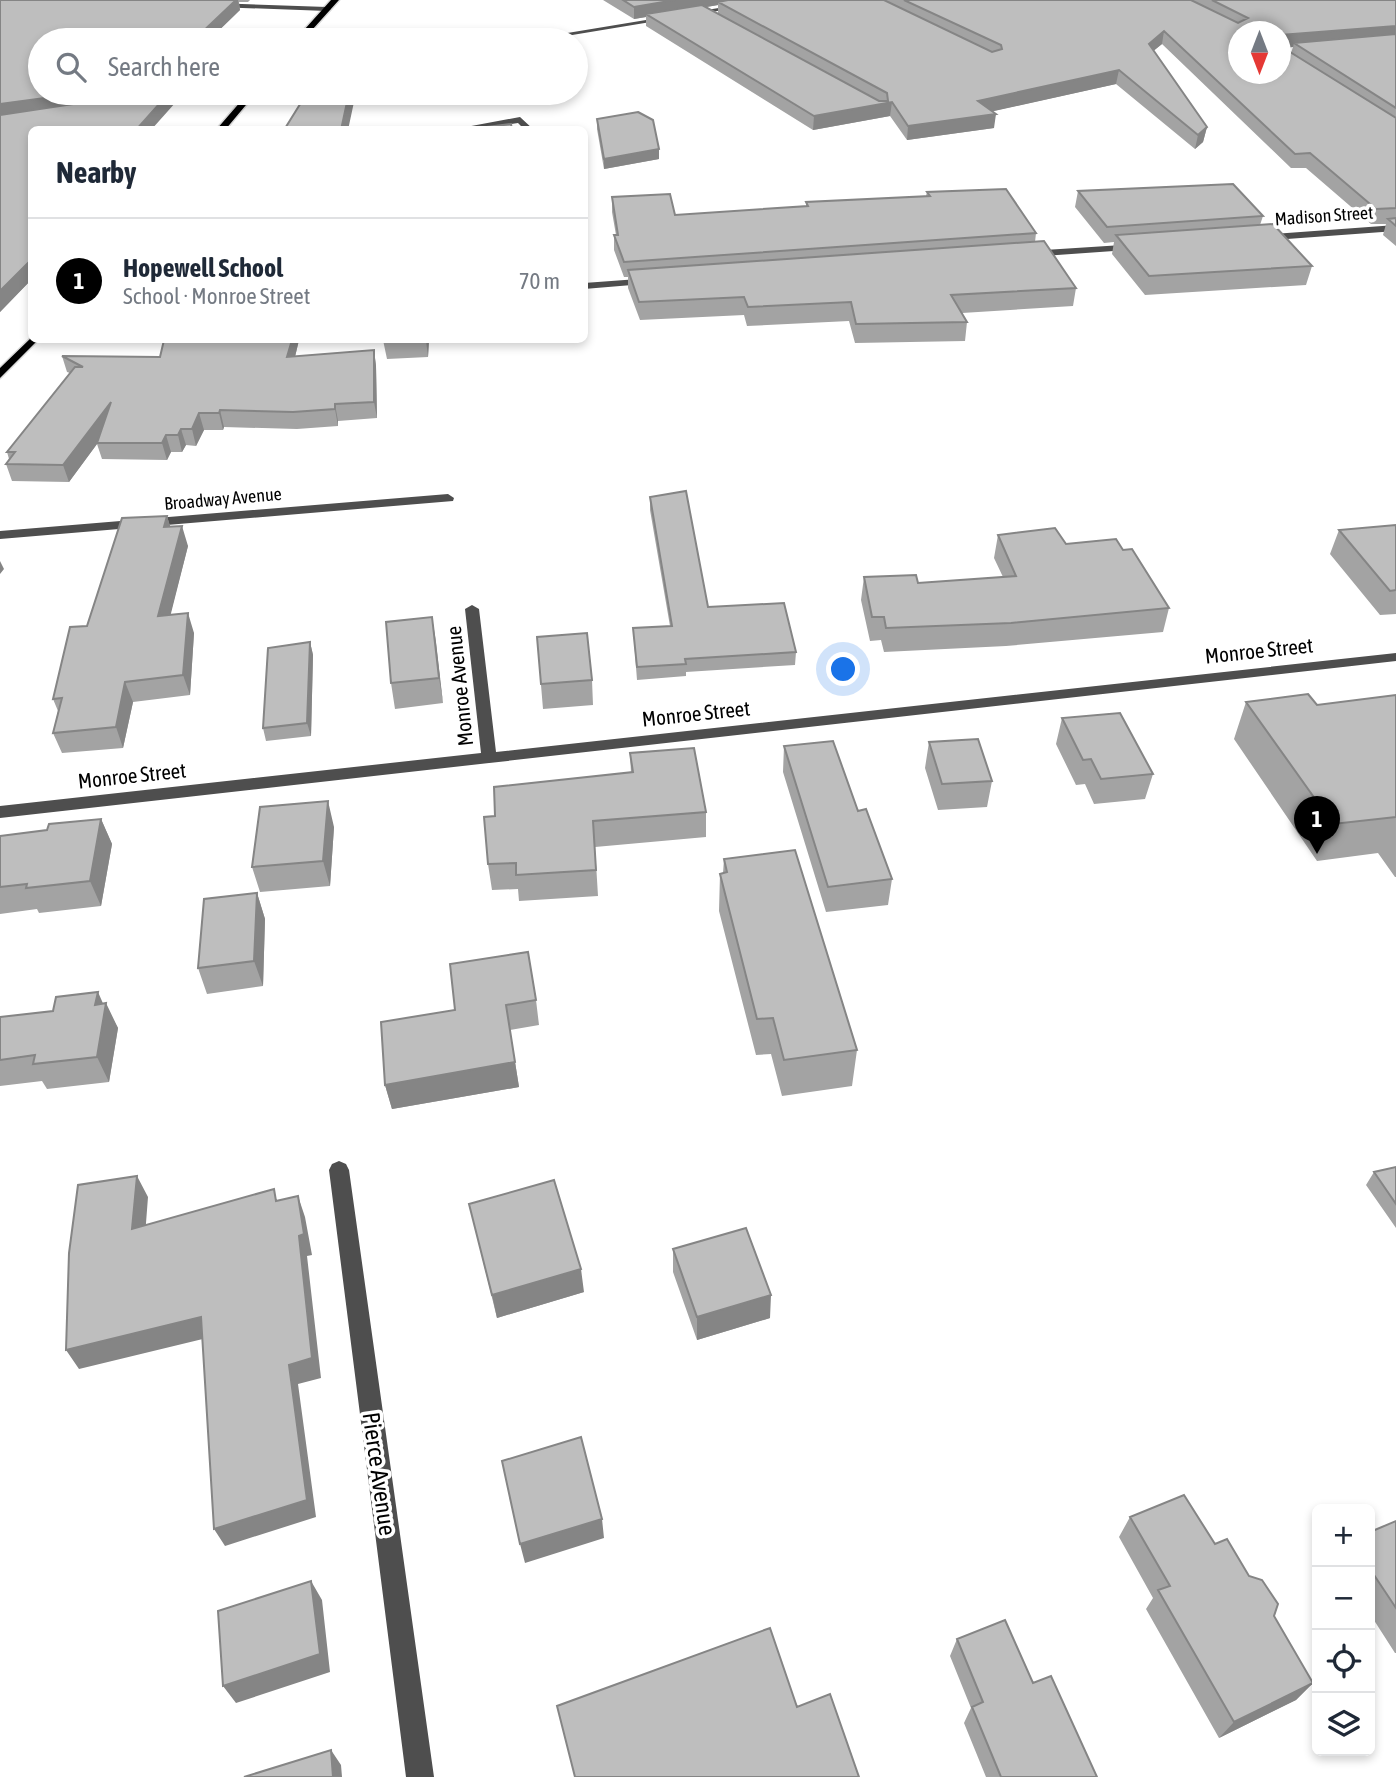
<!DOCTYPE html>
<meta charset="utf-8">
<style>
body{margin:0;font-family:"Asap Condensed",sans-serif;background:#f6f6f7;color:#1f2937}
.controls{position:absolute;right:21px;bottom:21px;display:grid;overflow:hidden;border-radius:10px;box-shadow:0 4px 10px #0003}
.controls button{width:63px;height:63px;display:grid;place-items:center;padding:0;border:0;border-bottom:2px solid #e0e1e3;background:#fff;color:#1f2937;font:35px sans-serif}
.compass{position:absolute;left:1228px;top:21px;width:63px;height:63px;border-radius:50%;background:#fff;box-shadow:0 4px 10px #0003;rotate:180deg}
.you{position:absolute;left:844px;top:670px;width:24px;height:24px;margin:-18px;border:5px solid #fff;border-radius:50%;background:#1a73e8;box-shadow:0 0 0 10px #1a73e833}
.badge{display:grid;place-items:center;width:46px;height:46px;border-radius:50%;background:#000;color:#fff;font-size:23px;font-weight:700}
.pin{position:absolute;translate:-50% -58px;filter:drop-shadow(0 2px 4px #0008)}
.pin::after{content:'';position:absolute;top:37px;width:24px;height:21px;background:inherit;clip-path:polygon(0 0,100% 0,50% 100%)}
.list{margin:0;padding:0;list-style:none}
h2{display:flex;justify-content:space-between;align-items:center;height:91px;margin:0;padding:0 28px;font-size:30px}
h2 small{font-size:23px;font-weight:400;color:#747a83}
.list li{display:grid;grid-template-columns:46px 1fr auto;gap:21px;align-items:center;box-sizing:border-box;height:126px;padding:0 28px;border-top:2px solid #e0e1e3}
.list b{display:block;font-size:26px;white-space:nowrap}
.list p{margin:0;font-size:23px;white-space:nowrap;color:#747a83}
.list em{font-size:23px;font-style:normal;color:#747a83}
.icon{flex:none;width:38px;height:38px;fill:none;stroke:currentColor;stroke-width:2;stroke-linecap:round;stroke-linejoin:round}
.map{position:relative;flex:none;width:1396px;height:1777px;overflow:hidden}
.search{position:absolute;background:#fff;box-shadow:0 4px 10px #0003;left:28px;top:28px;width:560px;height:77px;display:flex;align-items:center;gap:18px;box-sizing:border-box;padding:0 24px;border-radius:38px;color:#747a83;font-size:26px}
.panel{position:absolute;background:#fff;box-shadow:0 4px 10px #0003;left:28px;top:126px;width:560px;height:217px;border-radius:10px}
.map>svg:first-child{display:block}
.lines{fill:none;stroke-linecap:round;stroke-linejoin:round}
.major-casing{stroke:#dbdbdb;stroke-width:3}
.minor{fill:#4e4e4e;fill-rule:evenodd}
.major{fill:#000;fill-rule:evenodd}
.wall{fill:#a3a3a3;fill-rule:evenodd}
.shaded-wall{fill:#858585}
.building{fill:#bebebe;stroke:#858585;stroke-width:2;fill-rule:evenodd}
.labels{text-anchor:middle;stroke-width:7;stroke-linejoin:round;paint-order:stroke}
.far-street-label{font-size:18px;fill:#000;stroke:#fff}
.street-label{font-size:21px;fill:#000;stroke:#fff}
.near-street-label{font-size:24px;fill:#000;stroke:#fff}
</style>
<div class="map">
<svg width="1396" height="1777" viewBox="0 0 1396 1777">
<rect width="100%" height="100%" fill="#fff"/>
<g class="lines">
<g class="major-casing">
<path id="major" d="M331,0H339L303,40H295Z
M248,93H256L225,130H216Z
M32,337V340H37L36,342L0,378V368Z"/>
</g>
<path class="minor" d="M767,0H784L542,40H525Z
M213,3L327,7L331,9L327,11L216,7Z
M196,93H216L153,103L149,101Z
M520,117L534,130H525L518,123L474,130H450Z
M1396,225V231L1260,241L1255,238L1260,235Z
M1138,244L1142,245V249L1029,257L1024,254L1029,251Z
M652,278L657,281L656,283L584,289V283Z
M448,494L454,498L453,501L0,539V531Z
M472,605L479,609L496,752L1396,653V661L0,818V806L481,753L465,609Z
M339,1161L346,1164L349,1170L434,1777H406L329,1170L332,1164Z"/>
<use href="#major" class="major"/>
</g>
<path class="wall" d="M0,0H250L248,2H239L240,10L209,40H40V93H179H174L176,102L32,130V279L0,312Z
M603,0H1396V246L1383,235L1386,224H1371L1306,168H1291L1162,44L1153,51L1207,127L1203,142L1195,149L1116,84L993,111L994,128L907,140L890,116L813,130L646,26V17L634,19ZM718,5V14L706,7ZM1293,47L1291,53L1283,48Z
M597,119L659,149V159L604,169L597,129Z
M1078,191L1263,216L1260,225L1312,266L1306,285L1145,295L1112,254L1114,242L1104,243L1075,207Z
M927,192L1036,233L1035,242L1076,288L1073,306L962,313L967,322L965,341L855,343L849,321L747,326L744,315L640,320L628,288V277H624L614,250V235H616L612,212V197L675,215L806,206V202L926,196Z
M164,340H299L295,357L374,350L376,366L377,418L338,421V426L297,429L224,427L223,430H204L196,446L186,445L182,452H171L167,460L102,459L97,444L69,482L12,481L6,464L9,459L7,452L70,373L67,372L62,356L160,357Z
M383,340H429L428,357L387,359Z
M650,497L708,607L796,652L795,665L686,672V676L637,680L633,628L670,626L650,510Z
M167,516L170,527L188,546L170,615L194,633L190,695L133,702L123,748L62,753L53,733L58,711L53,699L87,626Z
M1396,525V614L1380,615L1330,554L1339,530Z
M998,535L1123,550L1169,608L1163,632L1006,646L884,652L881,640L870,641L861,600L864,577L918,583L1003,577L994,558Z
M432,617L443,703L395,709L391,683Z
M537,637L592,680L593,705L543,709Z
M310,642L313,655L311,736L266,741L263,728Z
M1396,695V877H1395L1378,853L1317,861L1234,739L1246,702L1317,705Z
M1062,718L1153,774L1145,799L1094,804L1085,784L1076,785L1056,744Z
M929,742L992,781L987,807L938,810L925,768Z
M784,746L858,811L892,879L888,905L826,912L783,772Z
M630,753L706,812V837L595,847L598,896L519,901L518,889L492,890L488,864L495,816L631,773Z
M101,819L112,844L101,906L39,913L37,909L0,914V836L47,830Z
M334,827L330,886L260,892L252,867Z
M724,859L857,1050L852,1086L782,1096L771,1054L756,1055L719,911L720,874L723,873Z
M257,893L265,919L263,986L207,994L198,968Z
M536,1000L539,1025L510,1030L519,1087L392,1109L385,1085L381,1022Z
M104,1004L118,1028L109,1082L47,1089L42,1081L0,1086V1017L53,1011Z
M1396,1167V1228L1366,1185L1374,1172Z
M469,1204L584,1292L497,1318Z
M673,1249L770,1318L697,1340L673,1272Z
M1130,1517L1215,1544L1274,1616L1313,1683L1296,1700L1219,1738L1146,1609L1153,1598L1119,1537Z
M1396,1521V1653H1395L1370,1614V1532Z
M957,1639L1033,1683L1097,1777H986L964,1723L971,1708L950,1656Z"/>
<path class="shaded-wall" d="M236,0H238L240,10L209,40H196V38Z
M675,0H751L718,2V5L650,17L646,14V17L634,19V7Z
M1396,26V38L1294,43L1293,47L1280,48L1281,35Z
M1164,31L1162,44L1146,57L1149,44Z
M1119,70L1116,84L976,115L978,101Z
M82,93H179H174L176,102L151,130H136L0,118V104Z
M349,93H352L354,102L348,130H341Z
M892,102L890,116L813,130L814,116Z
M996,114L994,128L907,140L908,126Z
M1207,127L1203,142L1195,149L1198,135Z
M659,149V159L604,169V159Z
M32,259V279L0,312V291Z
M292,340H299L291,373L287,357Z
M426,340H429L428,357Z
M374,350L376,366L377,418L374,402Z
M111,402L97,443V444L69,482L63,465Z
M335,404L338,421V426L335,409Z
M220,410L224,427L223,430L219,413Z
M199,413L204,430L196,446L192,429Z
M181,429L186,445L182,452L178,435Z
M166,435L171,452L167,460L162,443Z
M167,516L173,535L164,527Z
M182,526L188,546L165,637L158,616Z
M0,561L4,569L0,574Z
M188,613L194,633L190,695L183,675Z
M432,617L436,642L443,703L439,678Z
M310,642L313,655L311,736L307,723Z
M125,682L133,702L123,748L116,727Z
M328,801L334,827L330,886L323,861Z
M101,819L112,844L101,906L90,881Z
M257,893L265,919L263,986L254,961Z
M98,992L105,1008L106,1003L118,1028L109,1082L97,1057L95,1005Z
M515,1062L519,1087L392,1109L385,1085Z
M137,1176L148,1197L144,1249L132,1229Z
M298,1196L305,1217L312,1255L307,1256L321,1378L298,1384L316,1517L225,1546L214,1529L289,1365L299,1236Z
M581,1269L584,1292L497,1318L492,1295Z
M771,1295L770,1318L697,1340V1317Z
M201,1317L211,1337L79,1369L66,1350Z
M602,1519L604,1538L525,1563L520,1544Z
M311,1581L322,1600L330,1672L236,1703L223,1686Z
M1313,1683L1296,1700L1219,1738L1234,1722Z
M331,1750L341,1765L342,1777H333Z"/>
<path class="building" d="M0,0H236L196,38L168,37L170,40H40V93H82L0,104Z
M623,0H675L634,7Z
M728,0H884L992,52L1002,49L1001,45L904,0H1191L1238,23L1248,18L1212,0H1396V26L1281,35L1282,47L1396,118V208L1376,209L1310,153L1295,154L1164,31L1149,44L1207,127L1198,135L1119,70L978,101L996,114L908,126L892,102L814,116L646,14L702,5L879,101H888L887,93L718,2ZM1238,32H1280V74H1238Z
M1396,34V108L1294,43Z
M146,93H169L136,130H32V259L0,291V115Z
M307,93H349L341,130H284Z
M638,112L653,120L659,149L604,159L597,119Z
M511,124L512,130L471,129Z
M1233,184L1263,216L1107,227L1078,191Z
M1006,189L1036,233L624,262L614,235H618L612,197L670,194L675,215L808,206L806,202L930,196L927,192Z
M1396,218V226L1388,219Z
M1273,224L1312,266L1149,276L1116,235Z
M1044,241L1076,288L951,295L967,322L856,324L851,302L748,307L744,297L639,302L628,270Z
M164,340H292L287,357L374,350V402L335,404V409L293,412L220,410L219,413H199L192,429H181L178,435H166L162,443H97L111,402L63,465L6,464L15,452H7L75,367H83L62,356L160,357Z
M686,491L708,607L784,603L796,652L685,659L686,664L637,667L633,628L672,626L650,497Z
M167,516L164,527L182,526L158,616L188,613L183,675L125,682L116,727L53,733L62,698L53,699L70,627L87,626L122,518Z
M1396,525V590L1390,591L1339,530Z
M1055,528L1066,544L1116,539L1123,550L1132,549L1169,608L1011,623L886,628L884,617H872L864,577L916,575L918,583L1016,576L998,535Z
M432,617L439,678L391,683L386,622Z
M587,633L592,680L541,684L537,637Z
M310,642L307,723L263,728L268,648Z
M1308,694L1317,705L1396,695V817L1333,824L1246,702Z
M1120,713L1153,774L1101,779L1091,759L1083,760L1062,718Z
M978,739L992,781L942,784L929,742Z
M833,741L858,811L866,809L892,879L828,887L784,746Z
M694,748L706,812L593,821L596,870L516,875V863L488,864L484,817L495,816L494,787L633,772L630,753Z
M328,801L323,861L252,867L260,807Z
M101,819L90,881L26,888L27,884L0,887V836L47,830L49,824Z
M795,850L857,1050L784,1060L773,1018L757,1019L720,874L727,872L724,859Z
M257,893L254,961L198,968L204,899Z
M528,952L536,1000L506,1005L515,1062L385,1085L381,1022L455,1010L450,964Z
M98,992L95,1005L106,1003L97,1057L33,1064L35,1055L0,1060V1017L53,1011L56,997Z
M1396,1167V1204L1374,1172Z
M137,1176L132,1229L274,1189L276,1201L298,1196L304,1234L299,1236L312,1358L289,1365L307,1500L214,1529L201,1317L66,1350L69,1253L78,1185Z
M554,1180L581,1269L492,1295L469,1204Z
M746,1228L771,1295L697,1317L673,1249Z
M581,1437L602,1519L520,1544L502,1461Z
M1184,1495L1215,1544L1227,1539L1249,1576L1262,1580L1278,1604L1274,1616L1313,1683L1234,1722L1158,1590L1170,1586L1130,1517Z
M1396,1521V1608L1370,1569V1532Z
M311,1581L320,1654L223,1686L218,1611Z
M1005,1620L1033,1683L1051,1676L1097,1777H1001L972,1707L983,1702L957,1639Z
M770,1628L797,1707L830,1694L859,1777H575L557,1706Z
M331,1750L333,1777H244Z"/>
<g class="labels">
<g class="far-street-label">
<text transform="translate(1324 216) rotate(-4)" y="6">Madison Street</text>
<text transform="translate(223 499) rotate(-5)" y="6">Broadway Avenue</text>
</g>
<g class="street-label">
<text transform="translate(1259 651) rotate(-6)" y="7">Monroe Street</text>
<text transform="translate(460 686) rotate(-96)" y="7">Monroe Avenue</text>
<text transform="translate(696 714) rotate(-6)" y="7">Monroe Street</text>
<text transform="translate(132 776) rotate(-6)" y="7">Monroe Street</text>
</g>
<g class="near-street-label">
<text transform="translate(379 1474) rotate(82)" y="8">Pierce Avenue</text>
</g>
</g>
</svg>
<div class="controls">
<button>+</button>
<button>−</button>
<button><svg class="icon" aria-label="locate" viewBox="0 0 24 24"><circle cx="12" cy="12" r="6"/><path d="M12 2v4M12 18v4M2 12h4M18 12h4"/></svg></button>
<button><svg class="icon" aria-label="layers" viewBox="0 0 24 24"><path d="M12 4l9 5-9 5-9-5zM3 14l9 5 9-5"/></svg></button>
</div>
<svg class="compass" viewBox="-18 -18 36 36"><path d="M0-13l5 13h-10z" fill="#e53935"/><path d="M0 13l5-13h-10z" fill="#747a83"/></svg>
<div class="you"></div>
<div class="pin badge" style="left:1317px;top:854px">1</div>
<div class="search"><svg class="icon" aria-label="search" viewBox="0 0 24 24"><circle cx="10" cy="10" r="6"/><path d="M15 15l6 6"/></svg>Search here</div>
<section class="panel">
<h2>Nearby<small></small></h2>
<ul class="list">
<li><span class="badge">1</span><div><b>Hopewell School</b><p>School · Monroe Street</p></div><em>70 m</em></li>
</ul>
</section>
</div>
